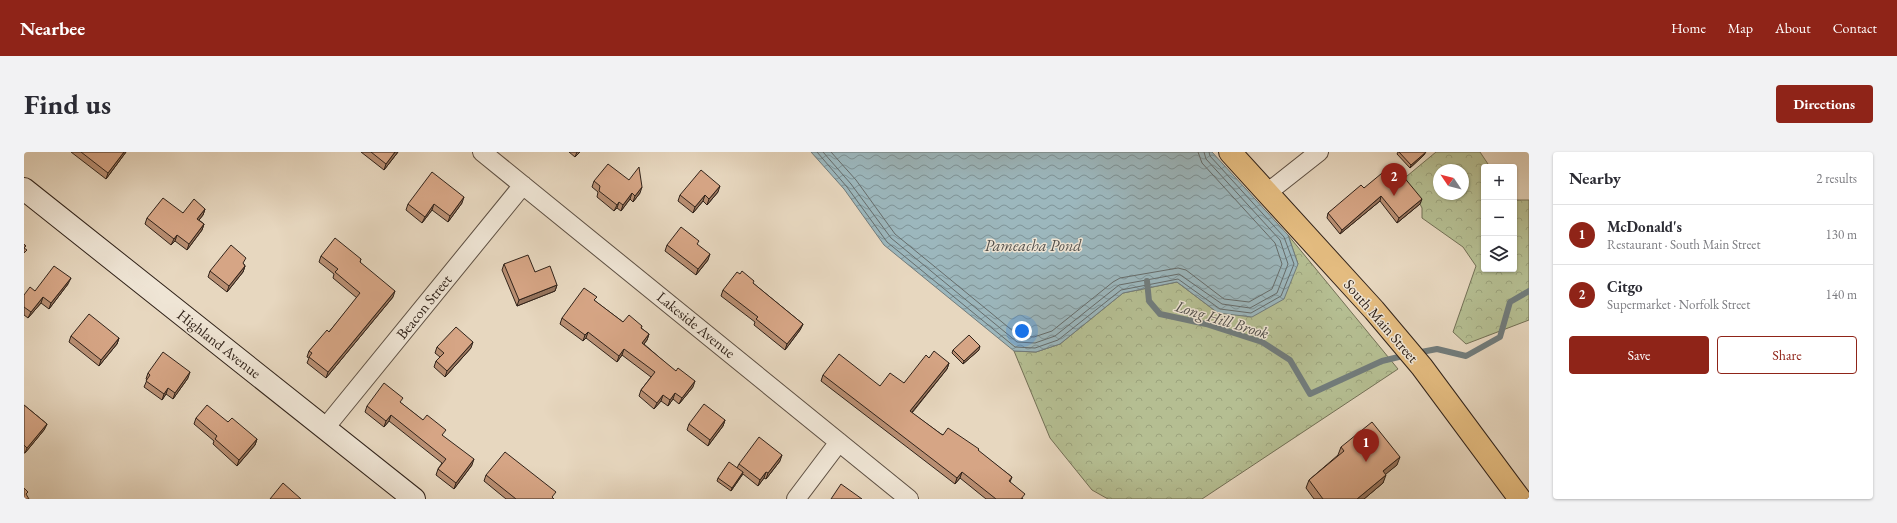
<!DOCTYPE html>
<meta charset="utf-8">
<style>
body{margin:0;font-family:"EB Garamond",serif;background:#f2f2f3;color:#2b2b33}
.controls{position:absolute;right:12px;top:12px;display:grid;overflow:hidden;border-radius:4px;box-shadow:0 1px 3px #0004}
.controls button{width:36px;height:36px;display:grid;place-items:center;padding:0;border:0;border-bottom:1px solid #e1e1e2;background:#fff;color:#2b2b33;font:20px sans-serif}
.compass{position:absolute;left:1409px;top:12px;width:36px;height:36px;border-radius:50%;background:#fff;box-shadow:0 1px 3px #0004;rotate:305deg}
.you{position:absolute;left:998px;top:179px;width:14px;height:14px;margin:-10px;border:3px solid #fff;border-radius:50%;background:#1a73e8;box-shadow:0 0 0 6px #1a73e833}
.badge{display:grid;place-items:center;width:26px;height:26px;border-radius:50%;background:#8f2418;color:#fff;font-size:13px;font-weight:700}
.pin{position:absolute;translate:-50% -33px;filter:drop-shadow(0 1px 2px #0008)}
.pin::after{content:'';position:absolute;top:21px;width:14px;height:12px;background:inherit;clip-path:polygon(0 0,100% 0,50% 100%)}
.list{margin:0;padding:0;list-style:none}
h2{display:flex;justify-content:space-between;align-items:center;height:52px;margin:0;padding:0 16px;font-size:17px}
h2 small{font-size:13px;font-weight:400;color:#7c7c81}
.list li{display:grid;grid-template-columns:26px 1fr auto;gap:12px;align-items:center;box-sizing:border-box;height:60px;padding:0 16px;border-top:1px solid #e1e1e2}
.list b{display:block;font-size:15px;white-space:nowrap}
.list p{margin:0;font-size:13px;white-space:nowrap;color:#7c7c81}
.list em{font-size:13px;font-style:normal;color:#7c7c81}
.actions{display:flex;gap:8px;padding:12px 16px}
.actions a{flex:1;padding:9px 0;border:1px solid #8f2418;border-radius:4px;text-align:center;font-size:14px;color:#8f2418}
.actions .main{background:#8f2418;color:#fff}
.icon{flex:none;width:22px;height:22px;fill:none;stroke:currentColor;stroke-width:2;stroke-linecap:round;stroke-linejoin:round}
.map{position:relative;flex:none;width:1505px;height:347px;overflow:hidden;border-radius:4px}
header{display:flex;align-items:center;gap:24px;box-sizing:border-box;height:56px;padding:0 20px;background:#8f2418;color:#fff}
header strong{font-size:19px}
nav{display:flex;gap:22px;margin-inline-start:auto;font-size:14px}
.intro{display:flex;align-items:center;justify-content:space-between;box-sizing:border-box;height:96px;padding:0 24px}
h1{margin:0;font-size:28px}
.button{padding:10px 18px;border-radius:4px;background:#8f2418;color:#fff;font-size:14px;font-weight:700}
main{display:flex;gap:24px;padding:0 24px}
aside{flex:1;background:#fff;border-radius:4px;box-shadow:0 1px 3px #0004}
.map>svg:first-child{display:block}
.forest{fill:url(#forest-crowns);stroke:#737056;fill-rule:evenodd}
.water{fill:url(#water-waves);stroke:#717c7c}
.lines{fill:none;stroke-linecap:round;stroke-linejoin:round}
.shore{stroke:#666d6c;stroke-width:1}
.stream{stroke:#717c7c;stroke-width:6}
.street-casing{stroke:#5e5043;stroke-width:20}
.secondary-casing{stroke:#31231a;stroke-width:24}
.primary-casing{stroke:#31231a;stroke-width:24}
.street{stroke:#efe5d5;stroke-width:18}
.secondary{stroke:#efe5d5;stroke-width:22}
.primary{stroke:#e4bc80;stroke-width:22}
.wall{fill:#b88e72;stroke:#31231a}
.shaded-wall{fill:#96745d;stroke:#31231a}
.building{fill:#d6a585;stroke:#31231a}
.labels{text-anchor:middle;stroke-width:3;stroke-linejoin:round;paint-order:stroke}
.street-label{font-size:15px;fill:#31231a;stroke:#efe5d5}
.water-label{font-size:16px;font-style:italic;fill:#514f4b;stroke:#efe5d5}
</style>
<header>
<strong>Nearbee</strong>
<nav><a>Home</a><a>Map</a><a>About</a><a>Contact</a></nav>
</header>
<div class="intro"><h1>Find us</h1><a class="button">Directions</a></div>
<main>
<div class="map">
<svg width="1505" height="347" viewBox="0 0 1505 347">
<defs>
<pattern id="forest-crowns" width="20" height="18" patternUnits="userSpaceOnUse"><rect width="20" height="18" fill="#b5be92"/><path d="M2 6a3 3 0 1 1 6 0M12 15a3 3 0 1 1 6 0" fill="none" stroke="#9ca37d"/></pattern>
<pattern id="water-waves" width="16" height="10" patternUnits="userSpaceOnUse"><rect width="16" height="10" fill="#9cb7bd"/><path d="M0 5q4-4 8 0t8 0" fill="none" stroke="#809499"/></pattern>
</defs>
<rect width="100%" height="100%" fill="#e7d7bf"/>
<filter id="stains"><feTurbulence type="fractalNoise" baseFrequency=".005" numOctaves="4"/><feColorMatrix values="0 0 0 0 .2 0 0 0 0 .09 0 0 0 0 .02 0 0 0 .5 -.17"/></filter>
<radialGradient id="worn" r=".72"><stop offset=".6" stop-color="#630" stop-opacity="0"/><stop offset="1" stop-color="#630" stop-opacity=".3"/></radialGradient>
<path class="forest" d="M1412,0H1456L1466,15H1460V117H1490V48H1505V168L1442,192L1429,180L1452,114L1439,95L1398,66V56L1396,52L1377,29ZM1415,18H1439V42H1415Z
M1264,83L1374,217L1178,347H1084L1068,338L1026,286L990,199L1012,200L1036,192L1099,141L1153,130L1194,161L1274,112Z"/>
<path class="water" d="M787,0H1188L1264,83L1274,112L1260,147L1228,165L1194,161L1153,130L1099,141L1036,192L1012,200L990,199L860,93L820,37Z"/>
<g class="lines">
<path class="shore" d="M793,0L823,35L863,90L991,195L1011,196L1034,188L1097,138L1154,127L1196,157L1227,161L1257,144L1270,112L1260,85L1186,4L1185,0
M799,0L827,32L867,86L993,190L1011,191L1031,184L1095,133L1155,122L1198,152L1226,156L1253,141L1264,112L1256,88L1182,7L1180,0
M807,0L832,28L871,82L995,184L1010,185L1028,179L1089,130L1096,126L1154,116L1162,118L1200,147L1225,150L1248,137L1258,112L1251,91L1178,11L1174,0"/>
<path class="stream" d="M1123,129L1125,149L1136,162L1182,172L1238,190L1266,208L1286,242L1358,209L1383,203
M1392,201L1413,197L1442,204L1476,185L1486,150L1505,139"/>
<g class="street-casing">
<path id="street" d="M458,0L885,347
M1243,41L1295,0
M301,276L499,33
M772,347L815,290"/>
</g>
<g class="secondary-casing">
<path id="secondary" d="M0,37L390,347"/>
</g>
<g class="primary-casing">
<path id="primary" d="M1206,0L1350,158L1398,215L1496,347"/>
</g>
<use href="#street" class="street"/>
<use href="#secondary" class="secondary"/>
<use href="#primary" class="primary"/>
</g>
<path class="wall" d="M47,0H102L82,27Z
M337,0H374L360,18Z
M545,0H556L551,5Z
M1374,0H1401L1400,3L1386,16L1373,2Z
M570,29L616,41L609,50L606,47L597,59L593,56L590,59L573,45L574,40L568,35Z
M1340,36L1396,52L1373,71L1356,49L1316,82L1303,66L1304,61Z
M694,40L683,53L679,49L669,61L654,49L656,43Z
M438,51L424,70L408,58L398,71L382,58L384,52Z
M181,57L179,63L175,68L180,72L178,78L163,98L151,89L147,93L121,72L123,66L159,61Z
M643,93L684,108L672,123L641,99Z
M297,104L337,107L336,110L369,145L302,226L283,211L285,206L283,205L285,199L305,180L333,146L309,126L310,122L295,110Z
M220,112L221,114L219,120L203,140L184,125L186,119Z
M480,112L511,120L533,133L531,139L493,154L478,118Z
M44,132L25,157L17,151L4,166L0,163V143L11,139Z
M730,132L779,172L776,178L761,198L730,173L731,170L697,144L699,138Z
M571,149L599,170L618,174L617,176L625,182L623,188L620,192L669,235L655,252L649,247L644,254L637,249L630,257L615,244L617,238L627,225L598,203L593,210L562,186L559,189L536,172L538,166Z
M47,184L95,186L93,192L75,214L45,190Z
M413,195L447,196L421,225L410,215L412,209L416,205L411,201Z
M929,198H955L939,212L928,201Z
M905,206L925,211L923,217L888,261L917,282L954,299L988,325L986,330L999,347H962L936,326L931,332L797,229L799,223L856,234L880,231Z
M124,221L164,226L149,247L142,242L138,248L120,235L123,228L122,227Z
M377,251L419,284L448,313L430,337L412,323L414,317L418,311L365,269L360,275L341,260L343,254Z
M0,253L23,272L20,278L1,301H0Z
M172,266L204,270L233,287L231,293L213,314L189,292L190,289L170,272Z
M701,268L699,274L684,294L663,278L665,272Z
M1317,295L1373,313L1361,322L1359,331L1340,347H1290L1282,336L1285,328L1314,303Z
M756,309L742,327L740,326L734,334L719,322L707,339L693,329L694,326L713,316L715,312Z
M462,323L529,346L530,347H482L460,329Z"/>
<path class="shaded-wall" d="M100,0H102L82,27L84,21Z
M371,0H374L360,18L362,12Z
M553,0H556L551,5Z
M1402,0L1400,3L1386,16L1387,13Z
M696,34L694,40L683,53L685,47Z
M618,35L616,41L609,50L611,44Z
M608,41L606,47L597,59L599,53Z
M681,43L679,49L669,61L671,55Z
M1357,44L1356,49L1316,82L1318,78Z
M440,45L438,51L424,70L426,64Z
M1398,47L1396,52L1373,71L1375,66Z
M595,50L593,56L590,59L593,53Z
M410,52L408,58L398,71L401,65Z
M181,57L179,63L171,73L173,67Z
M180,72L178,78L163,98L165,92Z
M153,83L151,89L147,93L150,87Z
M686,102L684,108L672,123L674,117Z
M221,114L219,120L203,140L205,134Z
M47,126L44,132L25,157L27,151Z
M533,133L531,139L493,154L495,148Z
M371,139L369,145L302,226L304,220Z
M19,145L17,151L4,166L7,160Z
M779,172L776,178L761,198L763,192Z
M564,180L562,186L559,189L561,183Z
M625,182L623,188L616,197L618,191Z
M95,186L93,192L75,214L77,208Z
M449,190L447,196L421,225L423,219Z
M956,194L955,198L939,212L940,209Z
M600,197L598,203L593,210L595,204Z
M925,211L923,217L884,265L886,259Z
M166,220L164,226L149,247L151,241Z
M671,229L669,235L655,252L658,246Z
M144,236L142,242L138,248L140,242Z
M651,241L649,247L644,254L646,248Z
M639,243L637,249L630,257L633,251Z
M367,263L365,269L360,275L362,269Z
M701,268L699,274L684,294L686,288Z
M23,272L20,278L1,301L3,296Z
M233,287L231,293L213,314L215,308Z
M758,303L756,309L742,327L744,321Z
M1376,305L1373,313L1356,327L1359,319Z
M450,307L448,313L430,337L432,331Z
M719,320L718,323L707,339L708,336Z
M742,320L740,326L734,334L736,328Z
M938,320L936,326L931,332L933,326Z
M1362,323L1359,331L1340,347H1333Z"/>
<path class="building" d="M57,0H100L84,21Z
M347,0H371L362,12Z
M1375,0H1402L1387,13Z
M584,12L605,28L615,15L618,35L611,44L608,41L599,53L595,50L593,53L575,39L576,34L570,29Z
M1369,12L1398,47L1375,66L1357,44L1318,78L1304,61L1337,33L1340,36Z
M677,18L696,34L685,47L681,43L671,55L656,43Z
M408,20L440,45L426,64L410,52L401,65L384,52Z
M139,46L159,61L170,47L181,57L173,67L180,72L165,92L153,83L150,87L123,66Z
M657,75L675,89L673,92L686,102L674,117L643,93Z
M311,86L337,107L336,110L371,139L304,220L285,205L288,201L285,199L303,178L305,180L336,141L311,120L314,117L297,104Z
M0,92L2,94L0,96L3,98L0,101Z
M207,93L222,106L219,111L221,114L205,134L186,119Z
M504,103L511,120L526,114L533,133L495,148L480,112Z
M30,114L47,126L27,151L19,145L7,160L0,155V143L6,135L11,139Z
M718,119L730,129L729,131L779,172L763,192L732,167L734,165L699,138L713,120L716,122Z
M560,136L573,145L570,148L599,170L605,163L618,174L617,176L625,182L618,191L652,219L654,216L671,229L658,246L651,241L646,248L639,243L633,251L617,238L631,220L600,197L595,204L564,180L561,183L538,166Z
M65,162L95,186L77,208L47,184Z
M432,175L449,190L423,219L412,209L420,201L413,195Z
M945,183L956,194L940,209L929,198Z
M910,199L925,211L886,259L917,282L919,283L924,276L955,297L954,298L988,325L985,329L1001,342L997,347H972L938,320L933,326L799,223L815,202L856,234L866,221L880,231L902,203L905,206Z
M139,200L166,220L151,241L144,236L140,242L122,229L126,223L124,221Z
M360,231L379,246L376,250L399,268L403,263L422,278L418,283L450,307L432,331L414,317L422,307L367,263L362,269L343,254Z
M680,252L701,268L686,288L665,272Z
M0,253L23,272L3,296L0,293Z
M183,253L204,270L208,266L233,287L215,308L191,287L193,284L172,266Z
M1348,270L1376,305L1359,319L1362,323L1333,347H1299L1285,328L1320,299L1317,295Z
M735,285L758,303L744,321L742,320L736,328L715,312Z
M481,300L532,340L528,345L530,347H492L462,323Z
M705,310L719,320L708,336L694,326Z
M259,331L277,347H246Z
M817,332L838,347H807Z
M0,336L4,340L2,342L5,347H0Z"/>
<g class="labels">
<g class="street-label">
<text transform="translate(400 155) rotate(-51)" y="5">Beacon Street</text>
<text transform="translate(1357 169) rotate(49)" y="5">South Main Street</text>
<text transform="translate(672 173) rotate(39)" y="5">Lakeside Avenue</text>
<text transform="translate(195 192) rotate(38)" y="5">Highland Avenue</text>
</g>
<g class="water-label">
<text x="1009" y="99">Pameacha Pond</text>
<text transform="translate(1198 167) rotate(17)" y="6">Long Hill Brook</text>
</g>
</g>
<rect width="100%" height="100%" filter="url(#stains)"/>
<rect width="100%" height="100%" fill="url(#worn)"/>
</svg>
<div class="controls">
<button>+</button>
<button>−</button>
<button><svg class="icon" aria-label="layers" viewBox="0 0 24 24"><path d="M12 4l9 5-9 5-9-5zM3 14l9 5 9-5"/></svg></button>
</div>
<svg class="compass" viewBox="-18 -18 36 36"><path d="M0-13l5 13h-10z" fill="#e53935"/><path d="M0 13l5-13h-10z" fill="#7c7c81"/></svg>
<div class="you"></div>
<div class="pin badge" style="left:1342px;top:310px">1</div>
<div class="pin badge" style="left:1370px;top:44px">2</div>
</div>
<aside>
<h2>Nearby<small>2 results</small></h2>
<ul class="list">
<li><span class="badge">1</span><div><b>McDonald's</b><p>Restaurant · South Main Street</p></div><em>130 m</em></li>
<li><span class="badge">2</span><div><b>Citgo</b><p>Supermarket · Norfolk Street</p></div><em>140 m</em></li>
</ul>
<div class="actions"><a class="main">Save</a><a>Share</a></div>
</aside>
</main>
